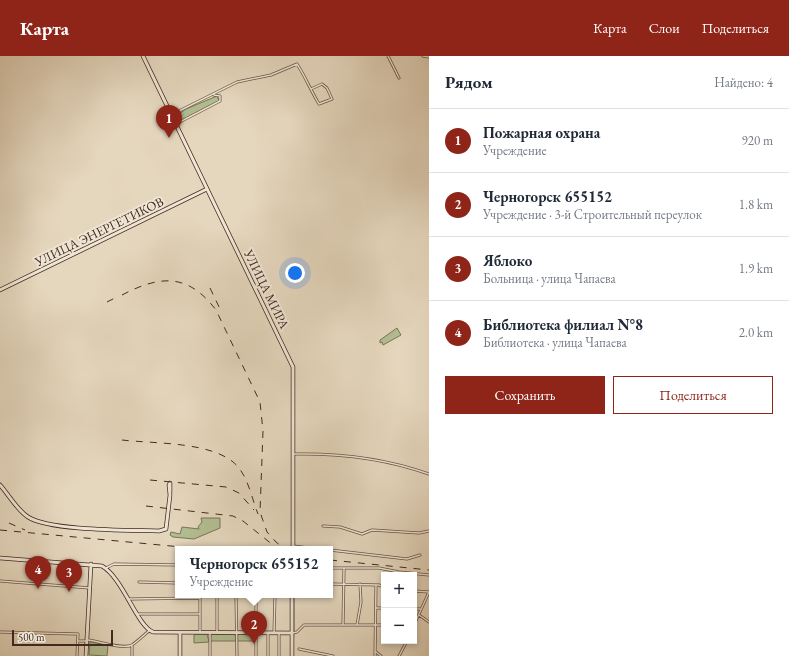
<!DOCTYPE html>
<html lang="ru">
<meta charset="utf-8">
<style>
body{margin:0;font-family:"EB Garamond",serif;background:#f6f6f7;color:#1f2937}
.controls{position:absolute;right:12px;bottom:12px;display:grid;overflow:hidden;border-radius:0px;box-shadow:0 2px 6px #0003}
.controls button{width:36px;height:36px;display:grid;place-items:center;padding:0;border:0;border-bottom:1px solid #e0e1e3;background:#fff;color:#1f2937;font:20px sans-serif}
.scale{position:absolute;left:12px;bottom:10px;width:101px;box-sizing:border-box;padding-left:4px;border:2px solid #422b1e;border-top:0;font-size:11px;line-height:14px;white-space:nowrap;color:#422b1e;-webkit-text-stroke:3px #eee5d5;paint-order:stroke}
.you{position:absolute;left:295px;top:217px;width:14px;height:14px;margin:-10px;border:3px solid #fff;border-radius:50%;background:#1a73e8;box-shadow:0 0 0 6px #1a73e833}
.badge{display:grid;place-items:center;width:26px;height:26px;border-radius:50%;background:#8f2418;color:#fff;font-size:13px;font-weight:700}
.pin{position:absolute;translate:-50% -33px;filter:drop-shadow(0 1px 2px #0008)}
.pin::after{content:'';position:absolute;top:21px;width:14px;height:12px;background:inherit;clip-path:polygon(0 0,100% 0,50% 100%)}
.popup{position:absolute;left:175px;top:490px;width:158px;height:52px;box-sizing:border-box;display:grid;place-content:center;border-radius:0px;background:#fff;filter:drop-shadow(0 1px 3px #0005);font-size:13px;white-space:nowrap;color:#747a83}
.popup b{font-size:15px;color:#1f2937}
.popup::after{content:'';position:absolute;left:50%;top:100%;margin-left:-8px;border:8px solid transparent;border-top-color:#fff}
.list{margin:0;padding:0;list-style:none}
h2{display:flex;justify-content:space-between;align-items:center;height:52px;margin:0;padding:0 16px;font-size:17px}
h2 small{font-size:13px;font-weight:400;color:#747a83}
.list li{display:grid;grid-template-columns:26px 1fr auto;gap:12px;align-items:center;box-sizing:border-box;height:64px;padding:0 16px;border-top:1px solid #e0e1e3}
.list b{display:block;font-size:15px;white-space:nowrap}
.list p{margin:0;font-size:13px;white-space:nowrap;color:#747a83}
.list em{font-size:13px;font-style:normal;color:#747a83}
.actions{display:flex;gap:8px;padding:12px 16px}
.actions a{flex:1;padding:9px 0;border:1px solid #8f2418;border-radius:0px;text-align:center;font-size:14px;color:#8f2418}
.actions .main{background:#8f2418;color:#fff}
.map{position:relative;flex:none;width:429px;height:600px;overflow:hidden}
header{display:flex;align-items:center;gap:24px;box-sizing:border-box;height:56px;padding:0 20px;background:#8f2418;color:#fff}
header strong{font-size:19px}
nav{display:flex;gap:22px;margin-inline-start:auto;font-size:14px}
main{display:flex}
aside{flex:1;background:#fff}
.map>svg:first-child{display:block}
.green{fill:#b2bf93;stroke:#7a7558}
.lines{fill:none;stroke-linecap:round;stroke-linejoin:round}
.stream{stroke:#748177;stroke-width:1}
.street-casing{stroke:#6b5646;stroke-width:3}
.secondary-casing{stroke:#422b1e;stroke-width:4.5}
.street{stroke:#eee5d5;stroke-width:1.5}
.secondary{stroke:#eee5d5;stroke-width:3}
.rail{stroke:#422b1e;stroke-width:1;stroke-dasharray:7 7;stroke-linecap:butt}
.labels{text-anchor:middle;stroke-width:4;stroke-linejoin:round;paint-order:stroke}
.street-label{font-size:13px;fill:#422b1e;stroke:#eee5d5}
</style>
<header>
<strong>Карта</strong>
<nav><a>Карта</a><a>Слои</a><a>Поделиться</a></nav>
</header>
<main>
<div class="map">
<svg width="429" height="600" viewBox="0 0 429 600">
<rect width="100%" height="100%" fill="#e5d7be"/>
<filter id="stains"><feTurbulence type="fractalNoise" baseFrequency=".005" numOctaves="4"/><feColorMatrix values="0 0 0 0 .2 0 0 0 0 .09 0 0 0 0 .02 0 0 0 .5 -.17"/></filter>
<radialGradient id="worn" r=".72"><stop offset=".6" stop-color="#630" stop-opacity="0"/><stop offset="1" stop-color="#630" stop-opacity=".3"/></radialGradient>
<path class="green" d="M217,40L219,45L180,65L177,64L175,61L186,53Z
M397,272L401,279L383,289L382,286L380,287V284Z
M201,462H220V472L194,483L173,481L170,479L171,476L180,478L182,471L199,473L198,471L202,466Z
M196,578H207L209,586L194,587V579Z
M211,578H235L236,585H210Z
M238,578H253L255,585H237Z
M90,586L108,589L107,600L89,599Z"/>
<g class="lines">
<path class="stream" d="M294,554V539
M294,555V575
M293,583L294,579"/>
<g class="street-casing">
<path id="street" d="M388,0L399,22
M423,0L429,1
M171,59L237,26L271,19L297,8C305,20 311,35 319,48L332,43L327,32L322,28L311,33
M176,68L220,45V40L214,39
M293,398C338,397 387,403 429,418
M323,470L340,471L362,478L372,474L419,477L429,475
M293,490L317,493
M330,494L407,503L420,499
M106,512L114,508L178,509
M330,512H379L399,516L429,519
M0,525L90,532
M139,526L178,527
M330,528L379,529L384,531
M414,535L429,536
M236,539L237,600
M256,539V600
M129,543L200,542
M376,552H384
M414,553H421
M138,558H199
M419,559L429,566
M343,569L344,513
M357,569L361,546L360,528
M414,569L429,536
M200,575V539
M0,576L78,578L77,600
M217,577V539
M274,577L275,539
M292,577L297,576L304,569H384
M88,584C98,585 123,594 132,589C138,585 144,579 150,574
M78,585H86
M299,593L333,600
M376,596L381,600
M132,600V589
M210,600V577
M268,600V578
M279,600V578
M375,600L376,529
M399,600L407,585"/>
</g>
<g class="secondary-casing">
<path id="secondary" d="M143,0L293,311V493
M0,234L207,133
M0,429C9,439 17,454 28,461C50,475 130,474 159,475L166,473L170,439L169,429L170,427V436
M0,502L102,510C123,522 137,570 153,576L292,577
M86,600L91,508
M180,600V577
M292,600V539"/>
</g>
<use href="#street" class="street"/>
<use href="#secondary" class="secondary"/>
<path class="rail" d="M210,232L221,255
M122,239C160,219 188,217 216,254L260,346L263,375L260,456L267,476L276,486L285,493
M107,246L117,241
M122,384C155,388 218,385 239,412C249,425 252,443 258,458
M150,424L226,431L239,437L254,454
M146,450L233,460L243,465L273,489
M9,467L25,474
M0,474L203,493
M198,492L215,493
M330,504L429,514"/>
</g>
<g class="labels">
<g class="street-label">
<text transform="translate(99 175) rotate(-26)" y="5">УЛИЦА ЭНЕРГЕТИКОВ</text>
<text transform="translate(267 233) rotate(64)" y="5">УЛИЦА МИРА</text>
</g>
</g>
<rect width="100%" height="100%" filter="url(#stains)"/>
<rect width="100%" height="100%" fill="url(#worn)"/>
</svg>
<div class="controls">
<button>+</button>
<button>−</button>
</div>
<div class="scale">500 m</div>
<div class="you"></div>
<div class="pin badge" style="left:169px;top:82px">1</div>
<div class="pin badge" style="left:254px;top:588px">2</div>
<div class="popup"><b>Черногорск 655152</b>Учреждение</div>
<div class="pin badge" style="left:69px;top:536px">3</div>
<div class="pin badge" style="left:38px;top:533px">4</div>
</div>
<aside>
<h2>Рядом<small>Найдено: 4</small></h2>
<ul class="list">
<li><span class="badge">1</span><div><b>Пожарная охрана</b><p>Учреждение</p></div><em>920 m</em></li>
<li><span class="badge">2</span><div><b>Черногорск 655152</b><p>Учреждение · 3-й Строительный переулок</p></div><em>1.8 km</em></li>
<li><span class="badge">3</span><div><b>Яблоко</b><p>Больница · улица Чапаева</p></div><em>1.9 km</em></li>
<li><span class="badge">4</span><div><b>Библиотека филиал N°8</b><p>Библиотека · улица Чапаева</p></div><em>2.0 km</em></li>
</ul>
<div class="actions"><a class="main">Сохранить</a><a>Поделиться</a></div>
</aside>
</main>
